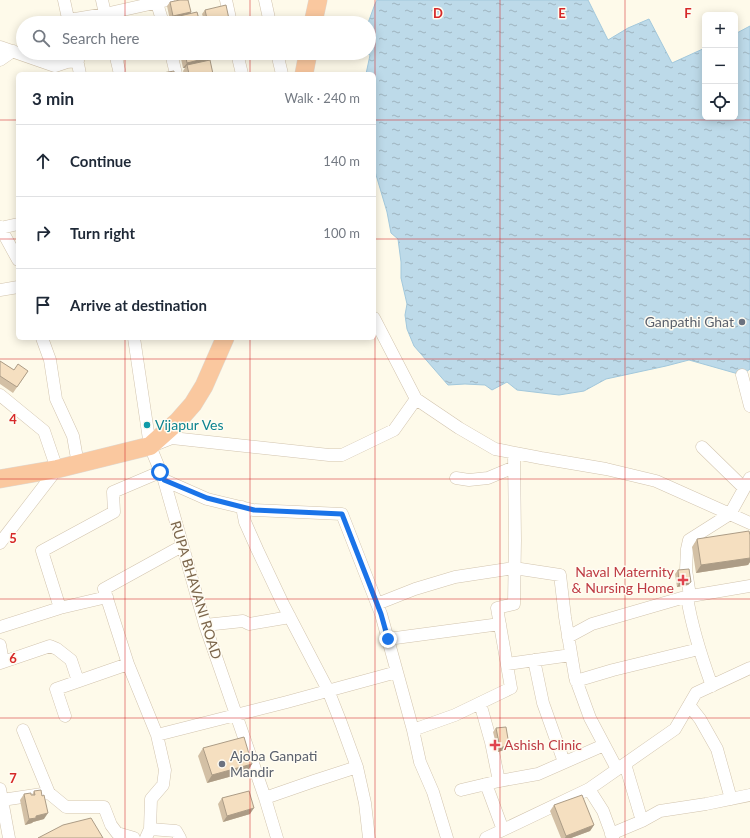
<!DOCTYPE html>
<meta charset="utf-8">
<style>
body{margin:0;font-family:Lato,sans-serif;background:#f2f2f3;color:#1f2937}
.controls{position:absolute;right:12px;top:12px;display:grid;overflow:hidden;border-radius:6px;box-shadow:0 2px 10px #0003}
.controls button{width:36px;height:36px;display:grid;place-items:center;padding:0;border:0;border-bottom:1px solid #e0e1e3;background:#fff;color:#1f2937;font:20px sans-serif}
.stop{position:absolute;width:12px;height:12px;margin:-9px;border:3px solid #1a73e8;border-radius:50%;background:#fff}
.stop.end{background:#1a73e8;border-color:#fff;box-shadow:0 1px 4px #0008}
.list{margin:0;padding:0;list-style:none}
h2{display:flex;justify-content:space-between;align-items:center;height:52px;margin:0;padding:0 16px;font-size:17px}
h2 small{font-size:13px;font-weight:400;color:#747a83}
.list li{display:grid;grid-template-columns:26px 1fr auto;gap:12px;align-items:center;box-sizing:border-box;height:72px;padding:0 16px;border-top:1px solid #e0e1e3}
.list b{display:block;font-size:15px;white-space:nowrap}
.list em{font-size:13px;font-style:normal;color:#747a83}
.icon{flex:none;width:22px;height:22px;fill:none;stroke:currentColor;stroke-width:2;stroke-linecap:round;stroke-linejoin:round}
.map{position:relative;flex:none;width:750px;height:838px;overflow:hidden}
.search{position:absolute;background:#fff;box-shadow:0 2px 10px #0003;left:16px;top:16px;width:360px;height:44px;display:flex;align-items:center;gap:10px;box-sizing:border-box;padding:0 14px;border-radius:22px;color:#747a83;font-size:15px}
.panel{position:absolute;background:#fff;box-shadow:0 2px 10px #0003;left:16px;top:72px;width:360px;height:268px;border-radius:6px}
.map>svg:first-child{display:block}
.water{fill:url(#water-ripples);stroke:#a2c8dc}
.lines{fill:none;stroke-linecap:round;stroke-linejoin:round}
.minor-casing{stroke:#d2c4ae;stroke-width:13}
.highway-casing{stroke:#dfdad4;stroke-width:19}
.minor{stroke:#fff;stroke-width:12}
.highway{stroke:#fac89f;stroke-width:18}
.wall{fill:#d3c0a5}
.shaded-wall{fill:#ac9c86}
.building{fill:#f5dfc0;stroke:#ac9c86}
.route{stroke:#1a73e8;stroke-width:5}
.grid{fill:none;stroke:#d62828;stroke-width:1;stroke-opacity:0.55}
.worship-dot{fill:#6b7280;stroke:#fffcf2;stroke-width:1.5}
.culture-dot{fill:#0f9aa8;stroke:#fffcf2;stroke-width:1.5}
.health-dot{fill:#e0444e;stroke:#fffcf2;stroke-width:1.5}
.labels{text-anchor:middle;stroke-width:3;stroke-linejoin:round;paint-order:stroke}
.worship-label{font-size:14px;fill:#5b616d;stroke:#fffcf2;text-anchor:end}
.culture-label{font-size:14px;fill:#0d838f;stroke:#fffcf2;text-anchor:start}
.health-label{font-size:14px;fill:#be3a42;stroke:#fffcf2;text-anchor:end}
.street-label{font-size:14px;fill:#7b654b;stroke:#fffcf2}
.grid-label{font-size:13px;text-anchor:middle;font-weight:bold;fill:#d62828;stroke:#fffcf2;stroke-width:3;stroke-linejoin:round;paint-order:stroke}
</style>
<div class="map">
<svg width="750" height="838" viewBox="0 0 750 838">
<defs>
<pattern id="water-ripples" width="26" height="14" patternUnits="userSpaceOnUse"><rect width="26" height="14" fill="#bddae9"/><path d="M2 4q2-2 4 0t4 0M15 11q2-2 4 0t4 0" fill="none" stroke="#9fb4bf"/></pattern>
</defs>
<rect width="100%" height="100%" fill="#fefaea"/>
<path class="water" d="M377,0H588L608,40L628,28L649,19L672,63L705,48V117H735V34L750,26V369L742,375L689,360L666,366L606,379L584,391L559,395L517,390L507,382L492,390L485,385L465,384L448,385L414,346L407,329L405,315L407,304L401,278V262L398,239L391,233L387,212L374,168V74H366L370,55L367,53H369V23H368L375,4Z"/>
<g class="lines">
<g class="minor-casing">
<path id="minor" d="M64,0L69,23
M102,0L107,23
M156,0L163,23
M226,0L231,23
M265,0L270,23
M69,20L105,14L168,0
M0,47L55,66L67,62L78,61
M115,53L120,74
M171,53L176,74
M237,53L242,74
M277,53L282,74
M76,54L80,74
M0,60L13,51
M0,227L18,260
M1,228L18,224
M0,290L18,287
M374,318L416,399L459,428L495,449L541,458L606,469L656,481L750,523
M42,338L50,360L56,399L73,436L78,464
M134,338L150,446L164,480L205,625L265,798L277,838
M742,375L750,406
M0,395L44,431L57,469L0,543
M157,444L172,438L329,455H342L394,430L416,399
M702,447L744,488
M456,478L469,480L488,478L514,467
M164,480L207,499L253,510L342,514L381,614L413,730L420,762L433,792L447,838
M242,507L245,522L257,549L283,604L328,690L341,723L357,767L365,803L369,838
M690,596L686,570L687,549L689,540L730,514L750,478
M687,597C692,628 701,656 712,686
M377,604L415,589L455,577L514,568L560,575L565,617L575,677L590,718L617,769
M60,608L107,597
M205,625L243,621L249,624L290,617
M0,627L60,608L42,551L114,512L113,492L160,472
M568,637L592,624L685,597L750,586
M388,639L500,624
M0,645L3,662
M534,660L543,703L564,762
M0,663L50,646L57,649L71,660L78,681
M128,664L104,589L182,546
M507,664L571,655
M576,681L613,670L699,649
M480,703L491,742L499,781
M689,705L700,719L717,749L731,799
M65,716L56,689L128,664L157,735L165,770L163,785L151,799L150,829L146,838
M23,730L49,793
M413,730L455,715L511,688L497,608L514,604L515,540L514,453
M157,735L287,702L397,672
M625,764L642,821
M486,784L503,830
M0,789L9,838
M589,789L603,811L613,838
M461,790L499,781L538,774L604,745
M265,798L314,781L357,767
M2,800L49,793L66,807H104L111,825L117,833L134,838
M150,829L176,831L180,838
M611,834L642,821L660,811L706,804L750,795
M486,838L589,789L675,729L696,693L750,668"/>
</g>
<g class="highway-casing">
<path id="highway" d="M313,23L318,0
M304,74L308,53
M0,479L57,469L150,446L178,421L193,404L204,386L225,338"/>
</g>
<use href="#minor" class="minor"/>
<use href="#highway" class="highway"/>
</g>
<path class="wall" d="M170,2L191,12L189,14L200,23H173L172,21L174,19L170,20L167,6Z
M205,10L229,19L227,23H205L202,14Z
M180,53H210L209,60L213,74H184L183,71L185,68H183L180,54Z
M0,361L14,370L28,371L13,393L0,384Z
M750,535V562L748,565L696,573L692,547L697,539Z
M678,570L691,582L688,585L677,587L675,574Z
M496,728L509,745L507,749L498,752L493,732Z
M203,748L252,764L247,772L207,783L198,756Z
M34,791L44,819L33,822L32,823L25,825L20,800L24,794L32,795Z
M222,798L250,814L223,822L218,804Z
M554,805L594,825L590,831L571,838H561L550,811Z"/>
<path class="shaded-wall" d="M191,12L188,16L175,17L174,19L170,20L173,16Z
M229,19L227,23H212Z
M211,57L207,63L187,65L185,68H183L187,63Z
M750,558V562L748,565L696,573L701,565Z
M691,582L688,585L677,587L679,583Z
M509,745L507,749L498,752L500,748Z
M252,764L247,772L207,783L212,775Z
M254,808L250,814L223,822L227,816Z
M48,813L44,819L33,822L32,823L25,825L29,819L36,816Z
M594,825L590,831L571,838H565L566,836Z"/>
<path class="building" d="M180,0H188L191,12L173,16L170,2Z
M226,5L229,19L212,23H208L205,10Z
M197,12L200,23H176L175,17Z
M185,53H210L211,57L187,63Z
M210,60L213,74H189L187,65Z
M174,71V74H157Z
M0,361L14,370L18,364L28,371L17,387L0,376Z
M749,531L750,535V558L701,565L697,539Z
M689,569L691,582L679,583L678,570Z
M506,727L509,745L500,748L496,728Z
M244,737L252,764L212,775L203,748Z
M41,790L42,796L44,795L48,813L36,816V818L29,819L24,794L31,793V795H35L34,791Z
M249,791L254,808L227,816L222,798Z
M582,795L594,825L566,836L554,805Z
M91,818L103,838H38L63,825Z"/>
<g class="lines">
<path class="route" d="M160,472L164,480L207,498L254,510L342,514L381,614L388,639"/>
</g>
<path class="grid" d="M125,0V23M250,0V23M375,0V838M500,0V838M625,0V838M125,53V74M250,53V74M0,120H18M374,120H750M0,239H18M374,239H750M125,338V838M250,338V838M0,359H750M0,479H750M0,599H750M0,718H750"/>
<g class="worship-dot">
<circle cx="742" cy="322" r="4"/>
<circle cx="222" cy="764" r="4"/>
</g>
<circle class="culture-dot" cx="147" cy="425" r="4"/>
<g class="health-dot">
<path d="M681 574h4v4h4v4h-4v4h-4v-4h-4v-4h4z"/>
<path d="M493 739h4v4h4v4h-4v4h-4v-4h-4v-4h4z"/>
</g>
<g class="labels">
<g class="worship-label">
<text x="734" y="327">Ganpathi Ghat</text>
<text x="230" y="761" text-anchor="start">Ajoba Ganpati<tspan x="230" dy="16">Mandir</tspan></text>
</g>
<g class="culture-label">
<text x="155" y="430">Vijapur Ves</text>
</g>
<g class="health-label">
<text x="674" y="577">Naval Maternity<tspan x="674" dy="16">&amp; Nursing Home</tspan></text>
<text x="504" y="750" text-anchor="start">Ashish Clinic</text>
</g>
<g class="street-label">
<text transform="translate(196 590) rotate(73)" y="5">RUPA BHAVANI ROAD</text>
</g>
</g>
<g class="grid-label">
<text x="438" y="18">D</text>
<text x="562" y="18">E</text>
<text x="688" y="18">F</text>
<text x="13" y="424">4</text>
<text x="13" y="543">5</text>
<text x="13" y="663">6</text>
<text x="13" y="783">7</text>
</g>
</svg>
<div class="controls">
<button>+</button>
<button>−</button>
<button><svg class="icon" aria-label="locate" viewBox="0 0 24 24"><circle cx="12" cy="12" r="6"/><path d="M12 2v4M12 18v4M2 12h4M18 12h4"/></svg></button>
</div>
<div class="stop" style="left:160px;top:472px"></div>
<div class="stop end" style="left:388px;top:639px"></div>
<div class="search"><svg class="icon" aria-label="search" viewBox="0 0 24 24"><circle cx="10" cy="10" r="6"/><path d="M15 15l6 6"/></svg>Search here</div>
<section class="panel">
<h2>3 min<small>Walk · 240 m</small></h2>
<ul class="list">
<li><svg class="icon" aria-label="ahead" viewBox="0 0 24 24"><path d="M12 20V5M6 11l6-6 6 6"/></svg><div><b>Continue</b></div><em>140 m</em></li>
<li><svg class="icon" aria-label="right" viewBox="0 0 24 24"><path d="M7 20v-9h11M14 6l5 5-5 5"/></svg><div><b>Turn right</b></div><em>100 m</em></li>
<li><svg class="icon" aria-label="arrive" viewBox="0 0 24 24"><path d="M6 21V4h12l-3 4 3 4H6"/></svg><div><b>Arrive at destination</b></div></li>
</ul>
</section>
</div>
